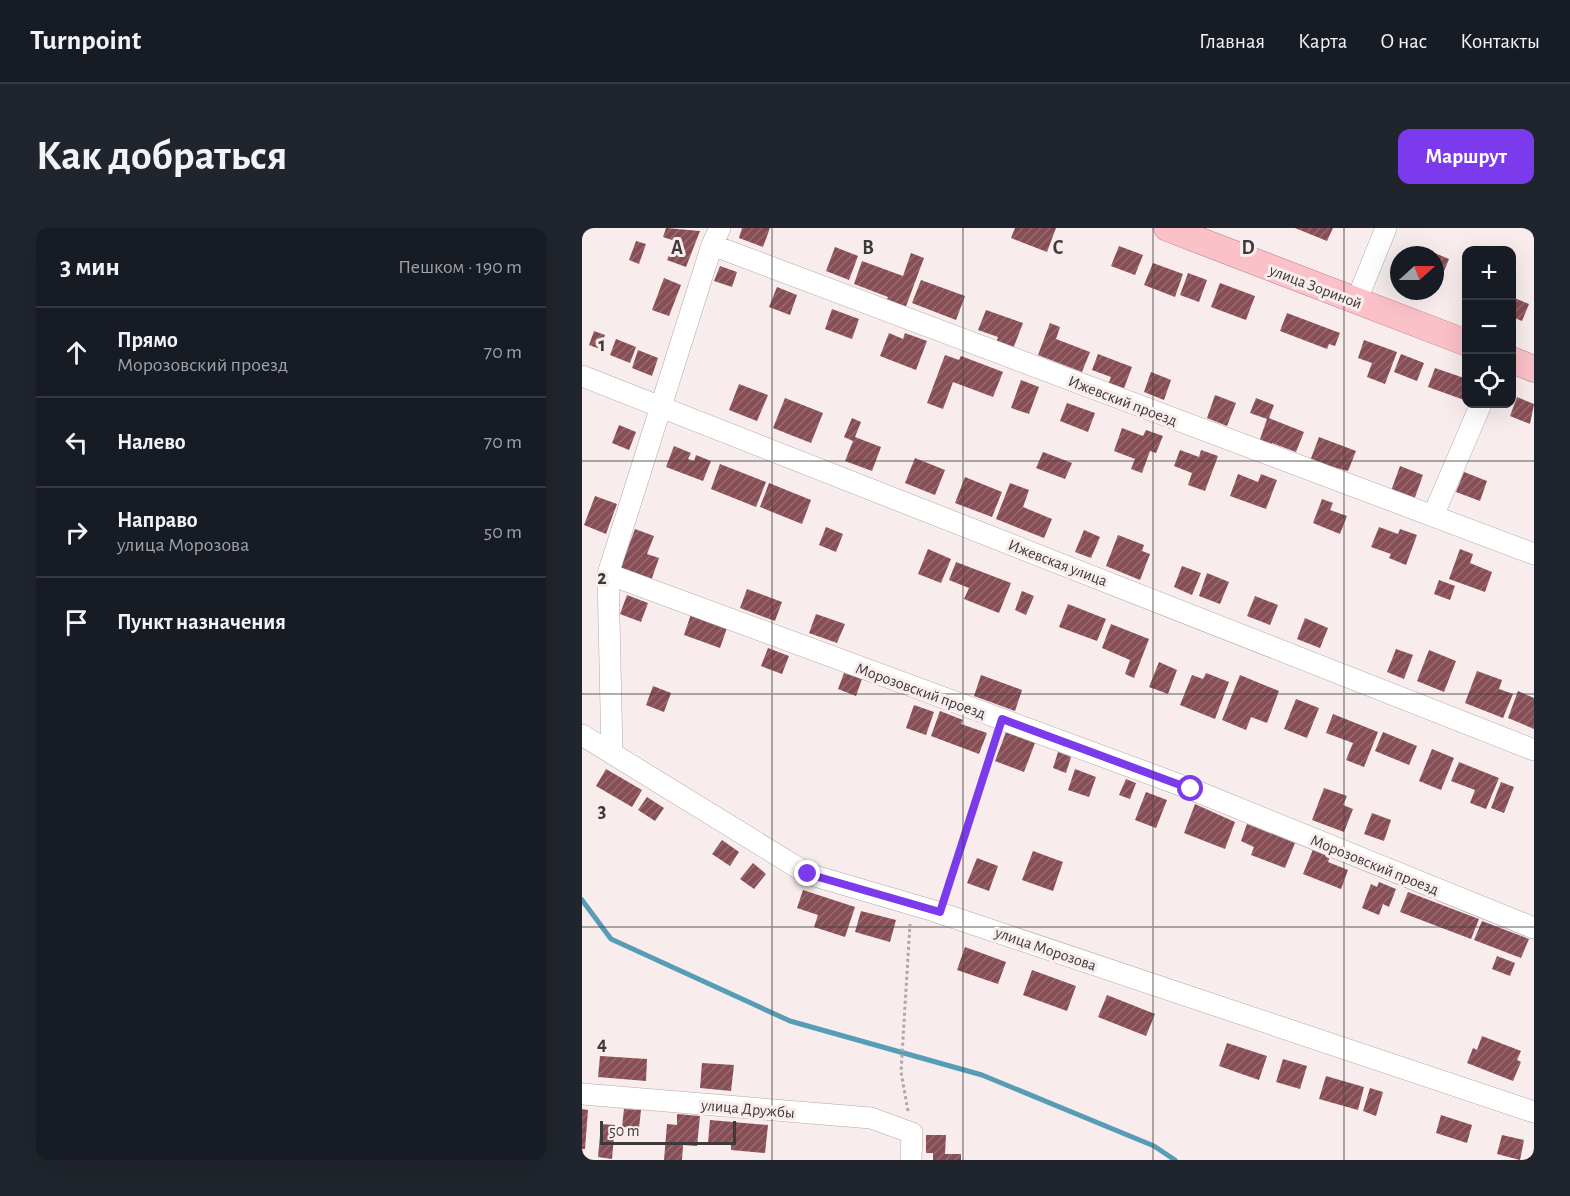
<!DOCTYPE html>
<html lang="ru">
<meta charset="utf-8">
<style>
body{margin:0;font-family:"Alegreya Sans",sans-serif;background:#20242c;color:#f1f3f6}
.controls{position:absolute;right:18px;top:18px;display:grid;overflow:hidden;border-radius:12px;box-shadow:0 6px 24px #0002}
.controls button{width:54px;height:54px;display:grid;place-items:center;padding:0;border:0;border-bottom:2px solid #363941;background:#171b24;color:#f1f3f6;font:30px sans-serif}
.compass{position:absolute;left:808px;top:18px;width:54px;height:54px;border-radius:50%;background:#171b24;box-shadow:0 6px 24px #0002;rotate:69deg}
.scale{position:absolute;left:18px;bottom:15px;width:136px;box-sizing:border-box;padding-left:6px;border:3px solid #3e3a3a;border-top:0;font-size:16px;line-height:21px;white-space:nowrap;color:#3e3a3a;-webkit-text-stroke:4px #f8eced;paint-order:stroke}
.stop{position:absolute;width:18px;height:18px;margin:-14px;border:4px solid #7c3aed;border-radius:50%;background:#fff}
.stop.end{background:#7c3aed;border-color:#fff;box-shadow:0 2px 6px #0008}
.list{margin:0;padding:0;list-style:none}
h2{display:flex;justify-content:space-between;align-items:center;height:78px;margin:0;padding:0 24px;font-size:26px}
h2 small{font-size:20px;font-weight:400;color:#9ea1a6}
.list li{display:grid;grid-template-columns:39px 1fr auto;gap:18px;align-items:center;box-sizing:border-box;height:90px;padding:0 24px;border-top:2px solid #363941}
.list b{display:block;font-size:22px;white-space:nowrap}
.list p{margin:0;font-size:20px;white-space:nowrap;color:#9ea1a6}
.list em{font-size:20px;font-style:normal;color:#9ea1a6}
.icon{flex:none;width:33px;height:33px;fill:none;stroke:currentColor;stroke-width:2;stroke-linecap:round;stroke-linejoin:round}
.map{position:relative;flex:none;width:952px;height:932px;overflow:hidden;border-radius:12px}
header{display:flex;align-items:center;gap:36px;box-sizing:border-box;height:84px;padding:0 30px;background:#171b24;border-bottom:2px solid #363941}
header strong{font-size:28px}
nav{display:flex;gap:33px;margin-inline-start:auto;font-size:21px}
.intro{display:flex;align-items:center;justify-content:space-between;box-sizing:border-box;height:144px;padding:0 36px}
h1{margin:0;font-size:42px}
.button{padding:15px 27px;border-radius:12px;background:#7c3aed;color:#fff;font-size:21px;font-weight:700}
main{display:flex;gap:36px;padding:0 36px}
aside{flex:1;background:#171b24;border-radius:12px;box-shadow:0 6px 24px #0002}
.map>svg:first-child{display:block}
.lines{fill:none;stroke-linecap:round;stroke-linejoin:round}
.stream{stroke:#579db5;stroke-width:5}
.building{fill:url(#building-hatch)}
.minor-casing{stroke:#b2a7a8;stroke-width:22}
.major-casing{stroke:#b77780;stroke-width:27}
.path{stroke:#afa6a7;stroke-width:3;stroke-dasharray:3 3;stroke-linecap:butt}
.minor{stroke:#fff;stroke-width:21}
.major{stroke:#fbc1c9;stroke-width:26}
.route{stroke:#7c3aed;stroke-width:8}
.grid{fill:none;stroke:#3e3a3a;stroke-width:1.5;stroke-opacity:0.55}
.labels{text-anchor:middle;stroke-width:6;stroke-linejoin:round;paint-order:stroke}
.street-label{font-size:16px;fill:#3e3a3a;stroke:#f8eced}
.grid-label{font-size:20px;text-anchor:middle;font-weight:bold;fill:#3e3a3a;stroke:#f8eced;stroke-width:6;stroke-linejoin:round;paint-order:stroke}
</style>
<header>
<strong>Turnpoint</strong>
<nav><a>Главная</a><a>Карта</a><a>О нас</a><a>Контакты</a></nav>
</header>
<div class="intro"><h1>Как добраться</h1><a class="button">Маршрут</a></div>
<main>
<aside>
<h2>3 мин<small>Пешком · 190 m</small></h2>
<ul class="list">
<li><svg class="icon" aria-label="ahead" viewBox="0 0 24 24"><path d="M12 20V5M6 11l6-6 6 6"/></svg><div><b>Прямо</b><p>Морозовский проезд</p></div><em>70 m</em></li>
<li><svg class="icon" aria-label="left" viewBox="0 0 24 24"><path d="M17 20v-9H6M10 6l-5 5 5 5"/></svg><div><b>Налево</b></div><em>70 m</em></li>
<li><svg class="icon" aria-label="right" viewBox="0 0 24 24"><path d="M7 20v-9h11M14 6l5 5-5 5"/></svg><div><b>Направо</b><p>улица Морозова</p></div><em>50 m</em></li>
<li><svg class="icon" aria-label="arrive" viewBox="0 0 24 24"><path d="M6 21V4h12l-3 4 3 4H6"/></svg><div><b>Пункт назначения</b></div></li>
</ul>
</aside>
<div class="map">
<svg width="952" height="932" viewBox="0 0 952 932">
<defs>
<pattern id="building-hatch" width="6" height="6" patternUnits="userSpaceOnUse" patternTransform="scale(1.5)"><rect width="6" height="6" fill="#884e56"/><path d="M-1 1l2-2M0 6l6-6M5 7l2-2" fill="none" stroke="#976c72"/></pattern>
</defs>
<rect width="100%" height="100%" fill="#f8eced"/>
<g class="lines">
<path class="stream" d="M0,672L29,711L208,793L400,847L572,918L593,932"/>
</g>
<path class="building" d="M84,0L118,3L104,39L85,32L93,13L81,9Z
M160,0H188L181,19L157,10Z
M433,0H474L465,24L429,10Z
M713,0H751L745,13Z
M54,13L64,16L57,36L47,32Z
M537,18L561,27L553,47L529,38Z
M253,19L276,28L267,52L244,43Z
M848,23L867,31L856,58L853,57V27H846Z
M329,25L342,30L323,81L304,73L306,69L272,56L280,33L321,48Z
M571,35L601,46L593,69L562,57Z
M138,38L155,44L150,59L132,53Z
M606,45L625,52L617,74L598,67Z
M82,50L99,57L87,88L70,82Z
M339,52L383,68L374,92L330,75Z
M638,55L673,68L664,92L629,79Z
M195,59L215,67L208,87L187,79Z
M930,69L947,76L940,93L930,89Z
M250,81L277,91L270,111L243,101Z
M404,82L441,95L431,121L414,115L416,109L396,102Z
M705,85L758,105L753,118L747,116L745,121L698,103Z
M468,95L478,99L474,111L508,124L500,144L456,127Z
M12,103L23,107L18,121L7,117Z
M307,105L321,111L323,105L345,113L334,142L298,128Z
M34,111L54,119L48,135L28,127Z
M782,112L815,124L803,156L785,149L790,135L776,130Z
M56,122L76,130L70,148L50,140Z
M516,126L550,139L541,163L526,157L529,149L510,142Z
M819,126L842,135L835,153L812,144Z
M363,127L377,132L379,128L421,144L411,169L371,154L361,181L345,175Z
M853,140L885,151V173L846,159Z
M569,144L589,152L582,172L562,164Z
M439,152L457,159L447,186L429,180Z
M157,156L186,167L175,193L147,182Z
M633,167L654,175L645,198L625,190Z
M935,169L952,176L948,196L928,188Z
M203,170L241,185L229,215L191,200Z
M674,170L692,177L687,190L722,204L714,224L690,215L688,221L676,217L685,191L668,185Z
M485,175L513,185L506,204L478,193Z
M270,190L279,194L273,209L299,219L290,243L263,233L271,213L262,209Z
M37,197L54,204L47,222L30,215Z
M540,200L561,208L564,202L581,208L574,225L568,223L560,245L549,241L553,231L532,223Z
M737,209L774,223L766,243L728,233Z
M92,218L109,225L106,231L112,233L114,227L129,233L121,253L84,239Z
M598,222L617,229L619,222L636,228L623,263L606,257L610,245L592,238Z
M461,224L490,235L483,251L454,240Z
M333,230L363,242L353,267L323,255Z
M138,236L184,254L174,279L129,261Z
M818,238L841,247L832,272L809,263Z
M882,244L905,253L898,273L874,264Z
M656,246L676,254L679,246L695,252L684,281L648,268Z
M383,249L420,264L410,289L373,275Z
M187,255L229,272L220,296L178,279Z
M428,255L447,262L441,279L470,291L462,310L414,291Z
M13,268L35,276L24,306L2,297Z
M740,271L751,275L748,282L765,288L758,306L731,295Z
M244,299L261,306L254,324L237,317Z
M797,299L816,306L818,301L835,307L824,337L807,330L809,326L789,319Z
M53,301L72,308L65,326L77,330L69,353L38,342Z
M502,302L518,309L509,330L493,324Z
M536,307L562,317L560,323L568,326L558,352L524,338Z
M346,321L369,331L359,355L336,346Z
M878,321L891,326L888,335L910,344L903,364L867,351Z
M374,334L429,355L417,385L382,371L387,360L367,352Z
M600,338L619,345L610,367L592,359Z
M625,345L647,354L638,376L617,368Z
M857,352L873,358L868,372L852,366Z
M165,361L200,374L193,393L158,380Z
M440,363L452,368L444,387L433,382Z
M45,367L66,375L59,394L38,386Z
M673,368L696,377L688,397L665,388Z
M486,376L524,391L515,413L477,399Z
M109,386L145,400L138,420L102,407Z
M234,386L263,396L255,415L227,405Z
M723,390L746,400L738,420L715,411Z
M529,396L567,411L552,450L543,446L548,432L520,420Z
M186,420L207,428L200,446L179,438Z
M814,421L831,427L822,451L805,444Z
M847,422L874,433L862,464L835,453Z
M577,434L595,442L586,466L567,459Z
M895,443L920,452L917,461L931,466L921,490L883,475Z
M262,445L280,451L274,468L256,461Z
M624,445L647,454L633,491L598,477L610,447L621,451Z
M399,447L440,462L433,483L392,468Z
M658,447L697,463L685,495L669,489L664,502L640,492Z
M71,458L89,465L82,484L64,477Z
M936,463L952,470V501L926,490Z
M714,471L737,480L725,510L702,501Z
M332,477L352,484L344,507L324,500Z
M358,483L381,492L379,496L405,505L397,526L349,508Z
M751,486L796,504L782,539L764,532L771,515L744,505Z
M424,504L453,515L442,544L413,533Z
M801,504L835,518L827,537L793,523Z
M850,521L872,530L859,562L837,553Z
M476,524L489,529L484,545L471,540Z
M877,534L917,550L904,581L888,575L893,562L869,553Z
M24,541L60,562L50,579L14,558Z
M493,541L514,549L507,569L486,562Z
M544,551L554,555L548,571L537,567Z
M919,554L932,559L922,585L909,580Z
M742,560L765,568L761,577L771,581L762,604L730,592Z
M564,564L585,572L574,600L553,592Z
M65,569L82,580L73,593L56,582Z
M613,576L653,594L643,621L602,605Z
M790,585L809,592L802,613L782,606Z
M665,596L713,615L703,640L669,627L672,619L659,613Z
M140,612L157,624L148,638L130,626Z
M732,619L749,626L746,634L766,642L759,661L721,646Z
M451,623L481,634L471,663L440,652Z
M395,630L416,638L407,663L385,655Z
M171,635L184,646L172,661L158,651Z
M797,654L814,661L807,679L801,676L797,687L780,680L789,656L795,659Z
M221,662L273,679L263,709L232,699L236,687L215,680Z
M826,664L897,691L889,711L818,684Z
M279,683L314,692L308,714L273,704Z
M900,693L947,711L939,730L892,712Z
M383,719L424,734L416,756L375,742Z
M915,728L933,735L928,748L910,741Z
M450,742L494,758L485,783L441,767Z
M525,767L573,786L564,808L516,789Z
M900,808L939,823L935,832L939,834L931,853L885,835L891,820L895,822Z
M645,815L685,828L677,852L637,838Z
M18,828L65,831L64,853L16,849Z
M701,831L725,838L718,861L694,854Z
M120,835L152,837L149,863L118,860Z
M744,848L782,859L776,882L737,871Z
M788,860L801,864L794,888L781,883Z
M0,881L6,882L3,921H0Z
M42,881L59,882L57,900L40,899Z
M95,886L118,888L115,918L101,917L100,932H82L85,896L95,897Z
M859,887L890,897L885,915L854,905Z
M128,892L186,897L183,925L149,922V917L126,915Z
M19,896L33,897L30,931L16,929Z
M344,907H364L363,926H379V932H351V925H344Z
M920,907L942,912L938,932L915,926Z"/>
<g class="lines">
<g class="minor-casing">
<path id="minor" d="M130,17L952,326
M774,74L804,0
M0,148L952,522
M851,288L899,176
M26,346L609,561L952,700
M0,507L226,646L349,682L952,884
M30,525L26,346L130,17L138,0
M0,866L289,890L330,905L329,932"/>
</g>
<g class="major-casing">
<path id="major" d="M585,0L885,115
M930,132L952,141"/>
</g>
<path class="path" d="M364,667L414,510
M326,883L319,844L328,696"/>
<use href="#minor" class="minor"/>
<use href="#major" class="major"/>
</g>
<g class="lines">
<path class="route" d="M226,646L358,684L420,491L609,561"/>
</g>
<path class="grid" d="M190,0V932M381,0V932M571,0V932M762,0V932M0,233H952M0,466H952M0,699H952"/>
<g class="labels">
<g class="street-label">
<text transform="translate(734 58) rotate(21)" y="6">улица Зориной</text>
<text transform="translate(541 172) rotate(21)" y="6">Ижевский проезд</text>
<text transform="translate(476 334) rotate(21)" y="6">Ижевская улица</text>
<text transform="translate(339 462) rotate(20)" y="6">Морозовский проезд</text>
<text transform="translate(793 636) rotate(22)" y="6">Морозовский проезд</text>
<text transform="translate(464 720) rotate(19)" y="6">улица Морозова</text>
<text transform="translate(166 880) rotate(5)" y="6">улица Дружбы</text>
</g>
</g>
<g class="grid-label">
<text x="95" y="26">A</text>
<text x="286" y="26">B</text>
<text x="476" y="26">C</text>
<text x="666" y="26">D</text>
<text x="20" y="123">1</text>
<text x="20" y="356">2</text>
<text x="20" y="589">3</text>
<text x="20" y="822">4</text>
</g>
</svg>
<div class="controls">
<button>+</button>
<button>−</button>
<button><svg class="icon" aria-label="locate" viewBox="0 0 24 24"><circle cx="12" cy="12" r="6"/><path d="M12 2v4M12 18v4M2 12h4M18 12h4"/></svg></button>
</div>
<svg class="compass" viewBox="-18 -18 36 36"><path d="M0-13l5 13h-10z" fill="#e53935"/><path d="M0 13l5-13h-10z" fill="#9ea1a6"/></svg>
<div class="scale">50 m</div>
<div class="stop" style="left:609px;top:561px"></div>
<div class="stop end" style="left:226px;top:646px"></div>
</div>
</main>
